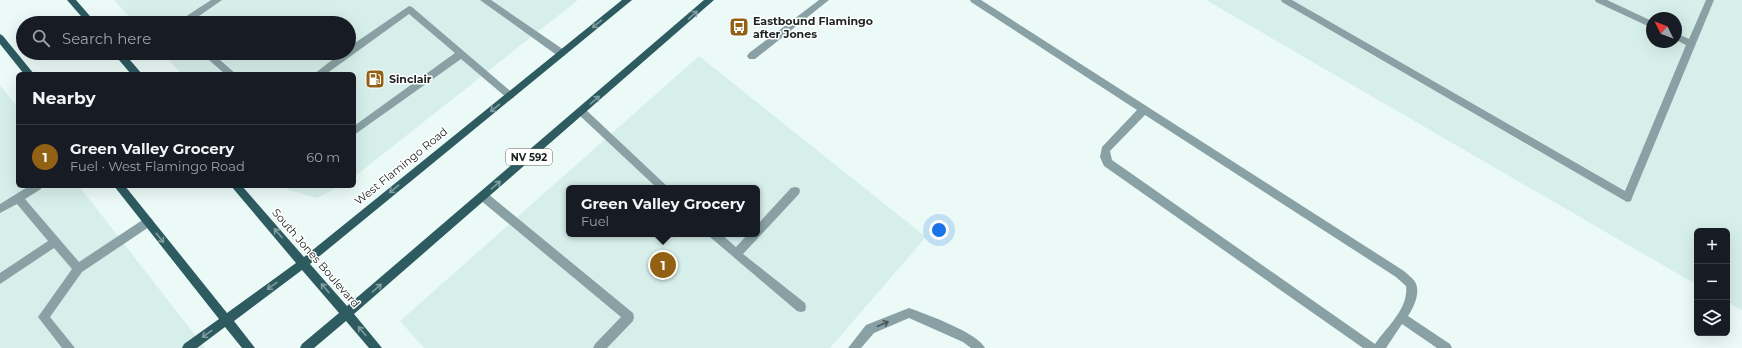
<!DOCTYPE html>
<meta charset="utf-8">
<style>
body{margin:0;font-family:Montserrat,sans-serif;background:#242831;color:#f1f3f6}
.controls{position:absolute;right:12px;bottom:12px;display:grid;overflow:hidden;border-radius:6px;box-shadow:0 4px 16px #0002}
.controls button{width:36px;height:36px;display:grid;place-items:center;padding:0;border:0;border-bottom:1px solid #363941;background:#171b24;color:#f1f3f6;font:20px sans-serif}
.compass{position:absolute;left:1646px;top:12px;width:36px;height:36px;border-radius:50%;background:#171b24;box-shadow:0 4px 16px #0002;rotate:312deg}
.you{position:absolute;left:939px;top:230px;width:14px;height:14px;margin:-10px;border:3px solid #fff;border-radius:50%;background:#1a73e8;box-shadow:0 0 0 6px #1a73e833}
.badge{display:grid;place-items:center;width:26px;height:26px;border-radius:50%;background:#936113;color:#fff;font-size:13px;font-weight:700}
.pin{position:absolute;translate:-50% -50%;border:2px solid #fff;box-shadow:0 1px 4px #0006}
.popup{position:absolute;left:566px;top:185px;width:194px;height:52px;box-sizing:border-box;display:grid;place-content:center;border-radius:6px;background:#171b24;filter:drop-shadow(0 1px 3px #0005);font-size:13px;white-space:nowrap;color:#9ea1a6}
.popup b{font-size:15px;color:#f1f3f6}
.popup::after{content:'';position:absolute;left:50%;top:100%;margin-left:-8px;border:8px solid transparent;border-top-color:#171b24}
.list{margin:0;padding:0;list-style:none}
h2{display:flex;justify-content:space-between;align-items:center;height:52px;margin:0;padding:0 16px;font-size:17px}
h2 small{font-size:13px;font-weight:400;color:#9ea1a6}
.list li{display:grid;grid-template-columns:26px 1fr auto;gap:12px;align-items:center;box-sizing:border-box;height:64px;padding:0 16px;border-top:1px solid #363941}
.list b{display:block;font-size:15px;white-space:nowrap}
.list p{margin:0;font-size:13px;white-space:nowrap;color:#9ea1a6}
.list em{font-size:13px;font-style:normal;color:#9ea1a6}
.icon{flex:none;width:22px;height:22px;fill:none;stroke:currentColor;stroke-width:2;stroke-linecap:round;stroke-linejoin:round}
.map{position:relative;flex:none;width:1742px;height:348px;overflow:hidden}
.search{position:absolute;background:#171b24;box-shadow:0 4px 16px #0002;left:16px;top:16px;width:340px;height:44px;display:flex;align-items:center;gap:10px;box-sizing:border-box;padding:0 14px;border-radius:22px;color:#9ea1a6;font-size:15px}
.panel{position:absolute;background:#171b24;box-shadow:0 4px 16px #0002;left:16px;top:72px;width:340px;height:116px;border-radius:6px}
.map>svg:first-child{display:block}
.built{fill:#d7efea;fill-rule:evenodd}
.lines{fill:none;stroke-linecap:round;stroke-linejoin:round}
.minor{fill:#89a1a4;fill-rule:evenodd}
.major{fill:#2d5b60;fill-rule:evenodd}
.oneway{stroke:#819da0}
.oneway2{stroke:#4a5757}
.labels{text-anchor:middle;stroke-width:3;stroke-linejoin:round;paint-order:stroke}
.shield{fill:#fff;stroke:#636666;stroke-width:1}
.shield-label{font-size:10px;font-weight:bold;fill:#202524}
.poi-label{font-size:11px;font-weight:bold;fill:#202524;stroke:#fff;text-anchor:start}
.street-label{font-size:11px;fill:#202524;stroke:#fff}
</style>
<div class="map">
<svg width="1742" height="348" viewBox="0 0 1742 348">
<rect width="100%" height="100%" fill="#ebfaf7"/>
<path class="built" d="M114,0H578L354,177V74H182L162,53H349V23H135Z
M1206,0H1742V310L1727,302V231H1697V285ZM1652,18H1676V42H1652Z
M699,56L926,237L830,348H424L400,321ZM569,188H757V234H569Z
M0,85L18,108V186H79L205,348H0Z
M285,186H340L317,198L289,190Z"/>
<g class="lines">
<path class="minor" d="M211,0H222L189,23H178L179,21Z
M480,0H491L564,50L566,53L564,56H558Z
M819,0H829L755,59H749L747,56L749,53Z
M970,0H981L1404,271C1407,274 1413,278 1415,282C1421,292 1414,307 1408,316L1450,344L1452,348H1437L1402,324L1386,348H1363L1104,166L1100,157L1102,147L1137,110L971,2ZM1145,115L1396,277L1406,286C1409,308 1387,327 1375,344L1112,160L1110,151Z
M1281,0H1292L1625,191L1686,45L1676,40V33L1689,39L1706,0H1714L1632,198L1631,201L1627,202L1282,2Z
M1595,0H1607L1652,21V28L1596,2Z
M409,6L412,7L515,95L513,98H507L461,59L354,135V126L455,53L409,14L326,74H314L341,53H349V47Z
M201,53H212L236,74H225Z
M581,107L584,108L669,188H657L578,114L576,111L578,108Z
M29,186H42L41,189L25,199L79,262L144,219L148,217L152,219L153,222L152,225L82,272L50,317L75,348H62L38,317L72,269L54,248L0,284V273L48,241L17,204L0,213V204Z
M795,187L799,188L800,191L799,194L743,254L805,303L806,307L805,311L801,312L797,311L710,237L709,234H721L736,247L748,234H757V225L791,188Z
M483,192L487,193L633,313L634,317L633,321L607,348H593L595,344L621,317L479,199L478,196L479,193Z
M909,308C926,314 978,333 985,348H971L963,342L909,318L874,333L861,348H848L866,325Z"/>
<path class="major" d="M67,0H76L96,23H87Z
M622,0H632L310,264L347,306L704,0H714L354,314L382,348H369L346,321L314,348H300L302,344L339,313L302,270L234,321L255,348H242L225,327L197,348H182L184,344L219,319L114,186H125L227,313L296,263L231,186H242L304,257Z
M0,34L3,36L34,74H24L0,44Z
M113,53H124L142,74H131Z"/>
</g>
<defs><path id="oneway-shaft" d="M-6 0H5M1.5-3L5.5 0L1.5 3" fill="none" stroke-width="1.6" stroke-linecap="round" stroke-linejoin="round"/></defs>
<g class="oneway">
<use href="#oneway-shaft" transform="translate(693 15) rotate(-41)"/>
<use href="#oneway-shaft" transform="translate(597 24) rotate(141)"/>
<use href="#oneway-shaft" transform="translate(595 100) rotate(-41)"/>
<use href="#oneway-shaft" transform="translate(495 108) rotate(141)"/>
<use href="#oneway-shaft" transform="translate(496 185) rotate(-41)"/>
<use href="#oneway-shaft" transform="translate(394 189) rotate(141)"/>
<use href="#oneway-shaft" transform="translate(278 233) rotate(-131)"/>
<use href="#oneway-shaft" transform="translate(160 238) rotate(51)"/>
<use href="#oneway-shaft" transform="translate(272 286) rotate(144)"/>
<use href="#oneway-shaft" transform="translate(325 288) rotate(-130)"/>
<use href="#oneway-shaft" transform="translate(377 288) rotate(-41)"/>
<use href="#oneway-shaft" transform="translate(362 331) rotate(-130)"/>
<use href="#oneway-shaft" transform="translate(207 334) rotate(144)"/>
</g>
<use class="oneway2" href="#oneway-shaft" transform="translate(883 324) rotate(-23)"/>
<defs>
<g id="bus-square" transform="scale(1)"><rect x="-9" y="-9" width="18" height="18" rx="4" fill="#936113" stroke="#fff"/><path d="M-5-6H5V4H4V6H2V4H-2V6H-4V4H-5ZM-3.5-4V0h7V-4ZM-3.5 1.2v1.5H-2V1.2ZM2 1.2v1.5H3.5V1.2Z" fill="#fff"/></g>
<g id="fuel-square" transform="scale(1)"><rect x="-9" y="-9" width="18" height="18" rx="4" fill="#936113" stroke="#fff"/><path d="M-5.5-6h7V0h2V4h1.3V-2.5L3-4.5l.8-.8L6-3V5H2.5V1h-1V6h-7ZM-4.2-4.7v3.2H.2V-4.7Z" fill="#fff"/></g>
</defs>
<g fill-rule="evenodd">
<use href="#bus-square" x="739" y="27"/>
<use href="#fuel-square" x="375" y="79"/>
</g>
<g class="labels">
<rect class="shield" x="506" y="149" width="46" height="16" rx="3"/>
<g class="shield-label">
<text x="529" y="161">NV 592</text>
</g>
<g class="poi-label">
<text x="753" y="25">Eastbound Flamingo<tspan x="753" dy="13">after Jones</tspan></text>
<text x="389" y="83">Sinclair</text>
</g>
<g class="street-label">
<text transform="translate(401 166) rotate(-39)" y="4">West Flamingo Road</text>
<text transform="translate(316 258) rotate(49)" y="4">South Jones Boulevard</text>
</g>
</g>
</svg>
<div class="controls">
<button>+</button>
<button>−</button>
<button><svg class="icon" aria-label="layers" viewBox="0 0 24 24"><path d="M12 4l9 5-9 5-9-5zM3 14l9 5 9-5"/></svg></button>
</div>
<svg class="compass" viewBox="-18 -18 36 36"><path d="M0-13l5 13h-10z" fill="#e53935"/><path d="M0 13l5-13h-10z" fill="#9ea1a6"/></svg>
<div class="you"></div>
<div class="pin badge" style="left:663px;top:265px">1</div>
<div class="popup"><b>Green Valley Grocery</b>Fuel</div>
<div class="search"><svg class="icon" aria-label="search" viewBox="0 0 24 24"><circle cx="10" cy="10" r="6"/><path d="M15 15l6 6"/></svg>Search here</div>
<section class="panel">
<h2>Nearby<small></small></h2>
<ul class="list">
<li><span class="badge">1</span><div><b>Green Valley Grocery</b><p>Fuel · West Flamingo Road</p></div><em>60 m</em></li>
</ul>
</section>
</div>
